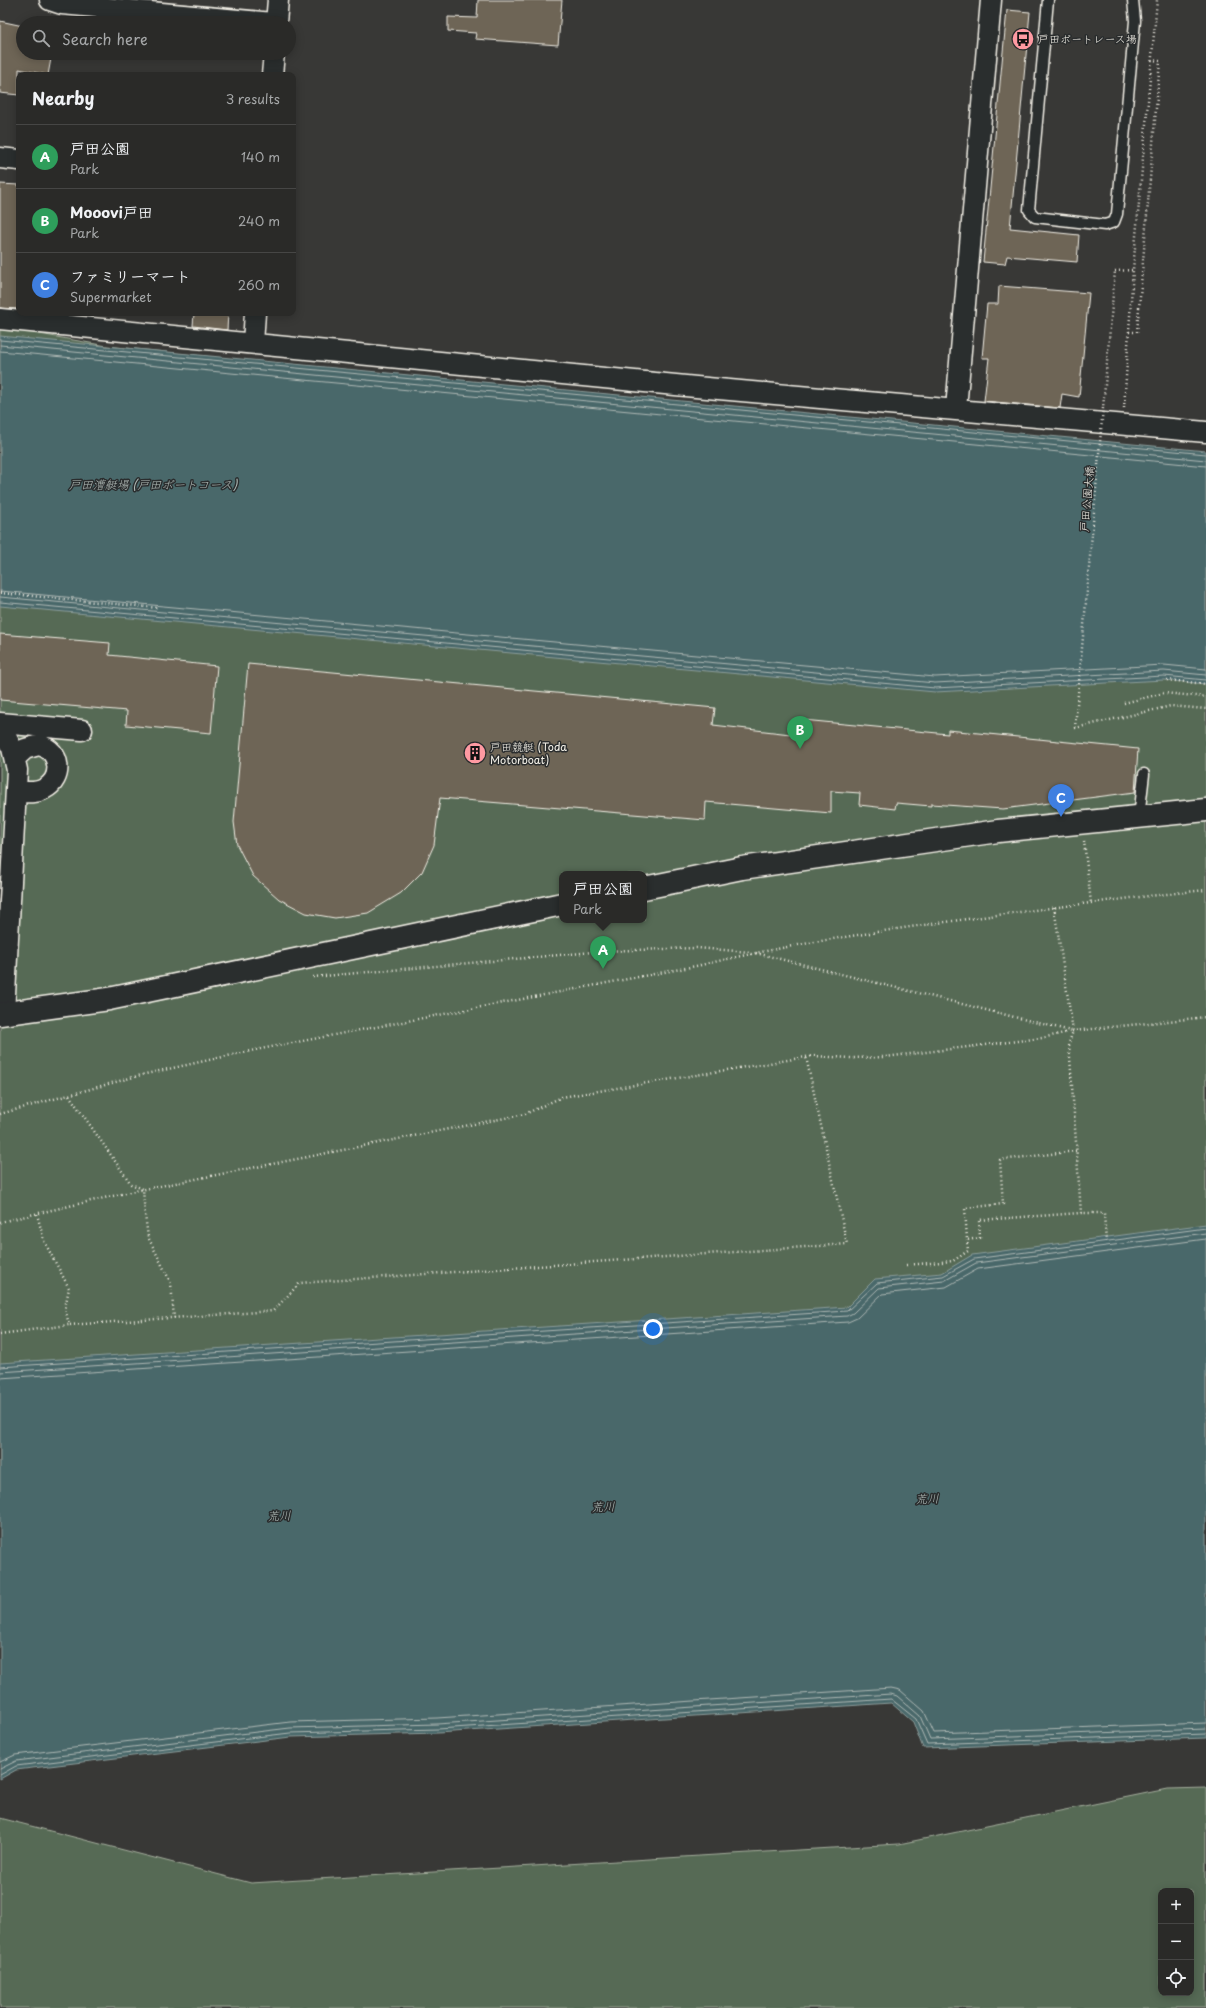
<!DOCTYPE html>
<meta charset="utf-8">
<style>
body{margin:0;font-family:"Playpen Sans","Klee One",sans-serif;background:#323230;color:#f1f3f6}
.controls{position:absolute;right:12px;bottom:12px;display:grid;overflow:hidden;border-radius:8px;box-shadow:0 2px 10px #0003}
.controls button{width:36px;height:36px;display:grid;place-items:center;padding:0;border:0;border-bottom:1px solid #464645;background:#2a2a28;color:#f1f3f6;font:20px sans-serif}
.you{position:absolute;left:653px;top:1329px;width:14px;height:14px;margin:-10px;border:3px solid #fff;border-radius:50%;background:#1a73e8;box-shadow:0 0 0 6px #1a73e833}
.badge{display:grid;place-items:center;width:26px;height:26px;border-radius:50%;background:#ff9aa2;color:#fff;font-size:13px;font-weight:700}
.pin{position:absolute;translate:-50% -33px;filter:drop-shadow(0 1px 2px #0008)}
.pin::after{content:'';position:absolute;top:21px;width:14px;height:12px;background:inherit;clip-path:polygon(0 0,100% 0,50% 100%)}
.popup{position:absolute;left:559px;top:871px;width:88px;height:52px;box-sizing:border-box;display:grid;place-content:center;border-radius:8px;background:#2a2a28;filter:drop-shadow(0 1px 3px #0005);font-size:13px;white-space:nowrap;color:#a5a7a8}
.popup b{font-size:15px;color:#f1f3f6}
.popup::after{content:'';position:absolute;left:50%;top:100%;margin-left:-8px;border:8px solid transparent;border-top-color:#2a2a28}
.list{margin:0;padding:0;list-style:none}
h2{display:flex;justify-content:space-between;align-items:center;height:52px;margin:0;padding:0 16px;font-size:17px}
h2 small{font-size:13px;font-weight:400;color:#a5a7a8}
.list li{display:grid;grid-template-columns:26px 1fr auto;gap:12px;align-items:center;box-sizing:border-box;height:64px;padding:0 16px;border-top:1px solid #464645}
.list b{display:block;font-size:15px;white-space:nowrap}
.list p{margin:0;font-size:13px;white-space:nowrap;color:#a5a7a8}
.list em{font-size:13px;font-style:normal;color:#a5a7a8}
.icon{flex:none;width:22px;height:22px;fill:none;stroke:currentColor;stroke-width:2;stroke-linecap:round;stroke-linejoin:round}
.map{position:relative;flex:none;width:1206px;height:2008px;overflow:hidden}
.search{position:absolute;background:#2a2a28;box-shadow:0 2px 10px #0003;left:16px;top:16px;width:280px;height:44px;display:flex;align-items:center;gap:10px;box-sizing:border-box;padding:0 14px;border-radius:22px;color:#a5a7a8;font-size:15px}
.panel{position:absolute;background:#2a2a28;box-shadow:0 2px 10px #0003;left:16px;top:72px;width:280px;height:244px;border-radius:8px}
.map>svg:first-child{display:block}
.green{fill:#566a54;stroke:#a5ae9e;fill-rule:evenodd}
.water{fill:#49676a;stroke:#8d9e9c}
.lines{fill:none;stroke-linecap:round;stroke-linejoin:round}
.shore{stroke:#b0bab6;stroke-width:1}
.building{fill:#6e6556;stroke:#f4f1e8}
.lane-casing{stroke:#f4f1e8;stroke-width:13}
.street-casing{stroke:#f4f1e8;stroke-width:23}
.secondary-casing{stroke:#f4f1e8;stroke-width:25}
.path{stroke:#f4f1e8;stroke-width:2.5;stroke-dasharray:1 3;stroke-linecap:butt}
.lane{stroke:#2a2d2e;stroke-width:10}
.street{stroke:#2a2d2e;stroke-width:20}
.secondary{stroke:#2a2d2e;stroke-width:22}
.path-bridge{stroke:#f4f1e8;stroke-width:2.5;stroke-dasharray:1 3;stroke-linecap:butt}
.labels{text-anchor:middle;stroke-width:3;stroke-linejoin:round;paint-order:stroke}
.poi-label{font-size:11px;fill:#f4f1e8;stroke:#2a2d2e;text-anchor:start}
.street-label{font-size:11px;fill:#f4f1e8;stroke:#2a2d2e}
.water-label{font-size:12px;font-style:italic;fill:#b0bab6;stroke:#2a2d2e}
</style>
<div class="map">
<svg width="1206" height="2008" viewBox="0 0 1206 2008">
<rect width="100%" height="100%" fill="#383836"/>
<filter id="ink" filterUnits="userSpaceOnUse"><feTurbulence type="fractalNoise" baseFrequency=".025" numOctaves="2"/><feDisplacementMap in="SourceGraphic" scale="8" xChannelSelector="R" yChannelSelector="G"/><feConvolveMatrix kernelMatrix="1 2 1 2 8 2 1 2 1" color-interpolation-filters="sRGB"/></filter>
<g filter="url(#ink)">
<path class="green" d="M0,327L107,346L1206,460V1477L0,1514ZM562,874H644V920H562Z
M1206,1788V2008H0V1818L251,1883L899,1844L1167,1789ZM1161,1891H1191V1993H1161Z"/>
<path class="water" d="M0,336L1206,451V684L1164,680L935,692L0,606Z
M1206,1224V1738L923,1748L913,1722L891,1703L438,1733L291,1737L16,1770L0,1779V1363L847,1307L875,1279L942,1273L972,1255Z"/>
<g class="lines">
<path class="shore" d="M0,340L1206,454
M0,345L1206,460
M0,351L1206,466
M0,591L935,677L1164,665L1206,669
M0,597L935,683L1164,671L1206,675
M0,602L935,688L1164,676L1206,680
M0,1367L847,1311L877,1283L943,1276L974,1259L1206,1228
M0,1372L847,1316L853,1313L879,1288L944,1281L976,1263L1206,1233
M0,1378L848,1322L857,1318L882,1294L946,1287L978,1269L1206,1239
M0,1762L15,1755L290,1722L437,1718L891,1688L900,1690L924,1711L934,1733L1206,1723
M0,1769L16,1761L290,1728L437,1724L891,1694L897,1696L920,1716L930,1739L1206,1729
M0,1775L16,1766L290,1733L438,1729L891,1699L916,1719L927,1744L1206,1734"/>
</g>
<path class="building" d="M478,0H562L558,45L475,39L476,33L448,31V17L477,18Z
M1007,10L1030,12L1010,228L1079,235L1077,262L1007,256L1005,264L983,262Z
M0,21L23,26V53H52L48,75L19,69V95L0,93Z
M0,184L19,185V309L0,308Z
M999,286L1089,293L1079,397L1062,394L1060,408L984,401L989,358H982L987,304H998Z
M194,313H228L227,330L193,326Z
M0,634L110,643L109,655L217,666L211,733L126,725L127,711L0,700Z
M248,664L715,708L713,725L799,735L803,720L948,734V730L1138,749L1135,792L1003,809L931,804V806L896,803L895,809L859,805L860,793L831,791V813L706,802L705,820L440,798L434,845L422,872L401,893L368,913L335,918L306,913L279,899L253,876L237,845L234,822Z"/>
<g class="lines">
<g class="lane-casing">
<path id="lane" d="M1048,0L1029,210L1035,217L1105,225L1114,222L1117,214L1135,21L1133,0
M1139,817L1144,774"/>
</g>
<g class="street-casing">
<path id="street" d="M50,0L62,4L273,23
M276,23L278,0
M272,75L274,53
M0,158L19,160
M0,319L696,387L1206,432
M253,343L255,313
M956,409L991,0
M0,723L82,730
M0,726L12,748L17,770L4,1013
M15,758L25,749L39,745C61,750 64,779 44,789C35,794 25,792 16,791"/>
</g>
<g class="secondary-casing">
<path id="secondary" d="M644,888L742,868L998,831L1206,810
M0,1014L109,999L562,904"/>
</g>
<path class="path" d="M1115,271L1133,270
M1129,332H1137L1160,61L1152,60
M1124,408L1133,270L1157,0
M0,593L158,608
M1167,680L1206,684
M1124,703L1164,693L1206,697
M1075,728L1171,706L1206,709
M1084,841L1091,903
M1054,907L1073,1031L1069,1043L1081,1213
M756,953L1071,1031
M313,977L604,951L696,948L751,952
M69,1095L131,1184L143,1189L145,1215L148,1237L171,1283L174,1318
M0,1114L141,1075L250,1051L701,965C786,945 873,932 960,920C1042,909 1124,898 1206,890
M1076,1151L1000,1160L1003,1204L965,1208L967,1240L980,1238L979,1220L1081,1213H1104L1106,1242
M37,1214L44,1241L69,1288L65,1308L69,1325L273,1311L300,1283L847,1244L806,1057
M0,1222L130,1192L525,1114L562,1097L812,1056L852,1058L885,1057L1042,1038L1073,1031L1206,1017
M906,1265L953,1261L968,1251L967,1240
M0,1334L69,1325"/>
<use href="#lane" class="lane"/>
<use href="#street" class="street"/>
<use href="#secondary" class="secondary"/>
<path class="path-bridge" d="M1075,728L1115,271"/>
</g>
</g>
<defs>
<g id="bus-disc" transform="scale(1.15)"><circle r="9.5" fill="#ff9aa2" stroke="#2a2d2e"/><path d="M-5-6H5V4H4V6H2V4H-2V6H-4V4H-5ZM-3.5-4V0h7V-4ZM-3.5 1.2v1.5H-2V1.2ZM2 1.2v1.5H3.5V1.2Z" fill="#111"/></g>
<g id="building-disc" transform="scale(1.15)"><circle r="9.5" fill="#ff9aa2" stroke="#2a2d2e"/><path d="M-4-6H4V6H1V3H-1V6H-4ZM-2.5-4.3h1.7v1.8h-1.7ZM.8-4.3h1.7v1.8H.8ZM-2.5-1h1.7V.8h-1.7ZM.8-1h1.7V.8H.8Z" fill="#111"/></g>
</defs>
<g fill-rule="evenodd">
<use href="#bus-disc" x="1023" y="39"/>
<use href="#building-disc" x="475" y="753"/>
</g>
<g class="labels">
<g class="poi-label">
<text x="1038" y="43">戸田ボートレース場</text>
<text x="490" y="751">戸田競艇 (Toda<tspan x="490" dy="13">Motorboat)</tspan></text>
</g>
<g class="street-label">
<text transform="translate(1087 499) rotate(-85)" y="4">戸田公園大橋</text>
</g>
<g class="water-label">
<text x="153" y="489">戸田漕艇場 (戸田ボートコース)</text>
<text transform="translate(927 1499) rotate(-2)" y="4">荒川</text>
<text transform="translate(603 1507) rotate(-2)" y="4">荒川</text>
<text transform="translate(279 1516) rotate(-2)" y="4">荒川</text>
</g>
</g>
</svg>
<div class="controls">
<button>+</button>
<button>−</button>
<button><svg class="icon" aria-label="locate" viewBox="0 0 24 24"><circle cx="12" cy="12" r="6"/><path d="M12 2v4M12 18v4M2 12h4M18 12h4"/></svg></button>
</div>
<div class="you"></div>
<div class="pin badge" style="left:603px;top:969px;background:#2e9e5b">A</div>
<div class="popup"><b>戸田公園</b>Park</div>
<div class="pin badge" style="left:800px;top:749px;background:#2e9e5b">B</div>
<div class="pin badge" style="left:1061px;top:817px;background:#3f7fe0">C</div>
<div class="search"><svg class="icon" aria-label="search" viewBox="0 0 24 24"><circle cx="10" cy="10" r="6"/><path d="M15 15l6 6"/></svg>Search here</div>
<section class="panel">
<h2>Nearby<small>3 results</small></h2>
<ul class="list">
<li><span class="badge" style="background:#2e9e5b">A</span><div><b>戸田公園</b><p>Park</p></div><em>140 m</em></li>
<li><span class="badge" style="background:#2e9e5b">B</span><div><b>Mooovi戸田</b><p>Park</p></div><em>240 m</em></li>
<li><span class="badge" style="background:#3f7fe0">C</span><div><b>ファミリーマート</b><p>Supermarket</p></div><em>260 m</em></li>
</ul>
</section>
</div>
